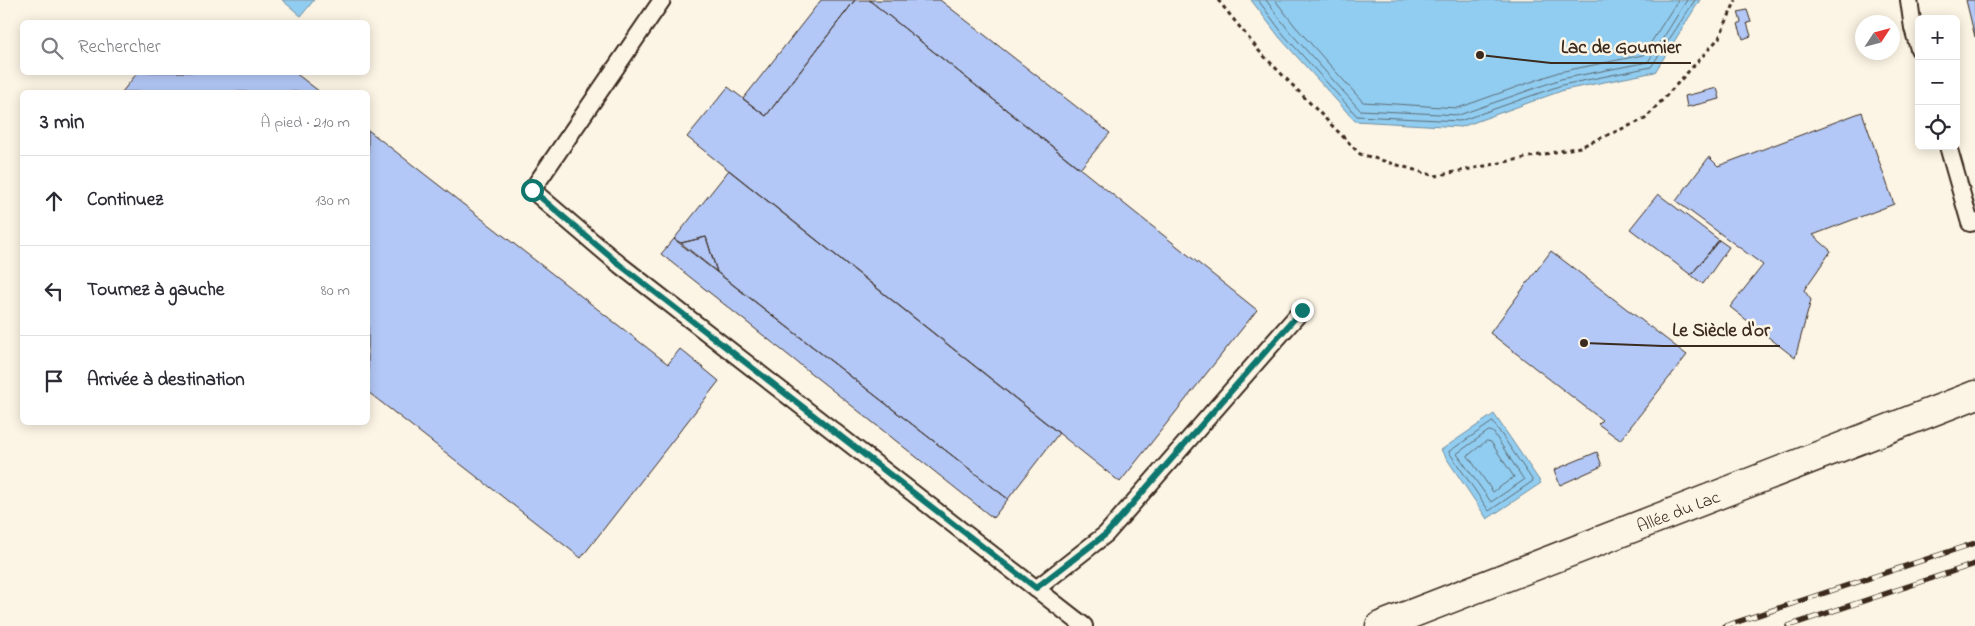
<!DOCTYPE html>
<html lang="fr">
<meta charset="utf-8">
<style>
body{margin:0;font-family:"Indie Flower",sans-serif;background:#f7f7f7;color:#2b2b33}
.controls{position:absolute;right:15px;top:15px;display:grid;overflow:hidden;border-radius:8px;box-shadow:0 2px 12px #0003}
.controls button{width:45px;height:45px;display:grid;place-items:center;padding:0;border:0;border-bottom:1px solid #e1e1e2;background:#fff;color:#2b2b33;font:25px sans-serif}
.compass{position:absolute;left:1855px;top:15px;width:45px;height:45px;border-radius:50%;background:#fff;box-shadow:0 2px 12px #0003;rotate:54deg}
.stop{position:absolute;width:15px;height:15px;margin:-11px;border:4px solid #0f766e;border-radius:50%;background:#fff}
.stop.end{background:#0f766e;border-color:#fff;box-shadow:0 1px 5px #0008}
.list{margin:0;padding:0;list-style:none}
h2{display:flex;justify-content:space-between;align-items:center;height:65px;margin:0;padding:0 20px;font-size:21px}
h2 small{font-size:16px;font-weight:400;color:#7c7c81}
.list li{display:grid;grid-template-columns:32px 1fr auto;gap:15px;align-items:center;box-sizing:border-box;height:90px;padding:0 20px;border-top:1px solid #e1e1e2}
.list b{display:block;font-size:19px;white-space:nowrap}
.list em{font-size:16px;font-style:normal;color:#7c7c81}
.icon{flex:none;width:28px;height:28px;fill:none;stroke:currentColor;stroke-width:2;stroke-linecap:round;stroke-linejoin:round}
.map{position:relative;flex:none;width:1975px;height:626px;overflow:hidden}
.search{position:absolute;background:#fff;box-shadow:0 2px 12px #0003;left:20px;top:20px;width:350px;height:55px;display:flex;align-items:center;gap:12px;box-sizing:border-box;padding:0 18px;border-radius:8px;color:#7c7c81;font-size:19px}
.panel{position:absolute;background:#fff;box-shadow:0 2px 12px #0003;left:20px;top:90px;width:350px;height:335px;border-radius:8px}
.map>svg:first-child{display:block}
.water{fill:#91cdf1;stroke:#6f8c9d}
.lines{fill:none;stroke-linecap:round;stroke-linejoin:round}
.shore{stroke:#5d6b72;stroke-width:1}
.building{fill:#b3c8f7;stroke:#3b2a1e}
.service-casing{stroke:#3b2a1e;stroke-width:20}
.minor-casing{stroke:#3b2a1e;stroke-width:31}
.path{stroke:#3b2a1e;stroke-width:3;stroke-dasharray:4 4;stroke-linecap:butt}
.service{stroke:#fcf5e5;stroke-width:16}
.minor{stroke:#fcf5e5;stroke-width:28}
.rail-casing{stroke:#3b2a1e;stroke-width:5.5}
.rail{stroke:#fcf5e5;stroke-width:4;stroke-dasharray:11;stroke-linecap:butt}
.route{stroke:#0f766e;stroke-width:6}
.labels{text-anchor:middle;stroke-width:5;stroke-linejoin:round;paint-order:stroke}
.street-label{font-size:18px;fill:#3b2a1e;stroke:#fcf5e5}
.leader{fill:none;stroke:#3b2a1e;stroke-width:2}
.callout-dot{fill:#3b2a1e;stroke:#fcf5e5;stroke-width:2}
.callout-label{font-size:19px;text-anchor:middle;font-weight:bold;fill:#3b2a1e;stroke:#fcf5e5;stroke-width:5;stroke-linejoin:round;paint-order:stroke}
</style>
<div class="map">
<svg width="1975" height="626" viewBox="0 0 1975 626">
<rect width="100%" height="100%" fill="#fcf5e5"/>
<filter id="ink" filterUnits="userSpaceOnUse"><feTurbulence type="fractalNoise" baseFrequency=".02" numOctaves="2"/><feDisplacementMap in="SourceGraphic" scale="10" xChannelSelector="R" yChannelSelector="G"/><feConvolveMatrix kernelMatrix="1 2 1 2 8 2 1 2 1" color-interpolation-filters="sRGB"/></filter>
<g filter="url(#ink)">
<path class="water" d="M282,0H314L301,16Z
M1251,0H1700L1655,72L1564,90L1461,127L1355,121L1280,38Z
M1494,414L1541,483L1487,519L1441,450Z"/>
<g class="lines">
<path class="shore" d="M1258,0L1284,35L1357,116L1460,121L1562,85L1651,67L1695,0
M1266,0L1289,31L1360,110L1459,115L1561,79L1648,62L1687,0
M1275,0L1295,26L1363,102L1458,108L1559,72L1643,55L1678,0
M1493,422L1533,481L1489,511L1449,452Z
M1489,431L1493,432L1524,480L1491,502L1457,454Z
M1487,441L1491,442L1514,477L1493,492L1468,456Z"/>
</g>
<path class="building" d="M821,0H855L766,116L743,99Z
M855,0H869L1257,310L1120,482L687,137L728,87L766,116Z
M869,0H940L1110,133L1080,169Z
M1966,0H1975V37Z
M1747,10L1751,22L1747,23L1751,36L1743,39L1738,24L1741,22L1738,12Z
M138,72H294L320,92H122Z
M1717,88L1720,99L1687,107L1685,96Z
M1862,112L1894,204L1813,235L1831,251L1804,290L1811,300L1795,358L1730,307L1763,265L1676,201L1709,157L1718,166Z
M368,130L668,364L680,349L719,381L581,558L368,392Z
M729,170L1059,433L1008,499L717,272L706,237L681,243L674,239Z
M1658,194L1719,240L1691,275L1630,229Z
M706,237L717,272L681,243Z
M674,239L1008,499L993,518L661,254Z
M1719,240L1729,247L1703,284L1691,275Z
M1551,251L1687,355L1620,440L1598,424L1602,420L1490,333Z
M1597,452L1602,466L1560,485L1554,470Z"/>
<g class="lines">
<g class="service-casing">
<path id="service" d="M662,0L532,190L620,265L1084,626
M1909,0L1913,28L1919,49
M1948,146L1970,223L1975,222
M1036,589L1106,534L1302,310"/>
</g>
<g class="minor-casing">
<path id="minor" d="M1380,626L1975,395"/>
</g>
<path class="path" d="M1218,0L1259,51L1360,154L1435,176L1580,147L1645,119L1719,38L1736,0"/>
<use href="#service" class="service"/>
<use href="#minor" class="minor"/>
<g class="rail-casing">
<path id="rail" d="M1725,626L1975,543
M1788,626L1975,564"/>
</g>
<use href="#rail" class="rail"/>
</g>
</g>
<g class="lines" filter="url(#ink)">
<path class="route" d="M532,190L620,265L1036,588L1106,534L1302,310"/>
</g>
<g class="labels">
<g class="street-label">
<text transform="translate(1678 511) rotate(-21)" y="6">Allée du Lac</text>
</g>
</g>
<path class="leader" d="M1480 55L1551 63H1691M1584 343L1663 346H1780"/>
<g class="callout-dot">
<circle cx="1480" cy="55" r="5"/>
<circle cx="1584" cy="343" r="5"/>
</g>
<g class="callout-label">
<text x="1621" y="53">Lac de Gournier</text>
<text x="1721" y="336">Le Siècle d'or</text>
</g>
</svg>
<div class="controls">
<button>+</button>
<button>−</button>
<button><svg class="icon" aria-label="locate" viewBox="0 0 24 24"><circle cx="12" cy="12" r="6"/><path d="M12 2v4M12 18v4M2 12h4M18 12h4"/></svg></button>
</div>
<svg class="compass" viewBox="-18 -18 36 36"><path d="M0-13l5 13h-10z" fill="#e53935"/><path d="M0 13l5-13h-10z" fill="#7c7c81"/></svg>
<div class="stop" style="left:532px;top:190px"></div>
<div class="stop end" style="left:1302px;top:310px"></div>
<div class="search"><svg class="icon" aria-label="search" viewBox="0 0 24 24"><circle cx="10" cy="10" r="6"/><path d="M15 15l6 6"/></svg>Rechercher</div>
<section class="panel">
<h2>3 min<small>À pied · 210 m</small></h2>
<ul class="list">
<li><svg class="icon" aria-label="ahead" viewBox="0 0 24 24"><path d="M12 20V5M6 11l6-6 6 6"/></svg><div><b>Continuez</b></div><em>130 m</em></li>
<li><svg class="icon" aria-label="left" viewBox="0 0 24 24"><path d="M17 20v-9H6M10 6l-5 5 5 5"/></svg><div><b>Tournez à gauche</b></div><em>80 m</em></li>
<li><svg class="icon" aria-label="arrive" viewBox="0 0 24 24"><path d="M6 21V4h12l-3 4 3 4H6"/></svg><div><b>Arrivée à destination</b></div></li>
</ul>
</section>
</div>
